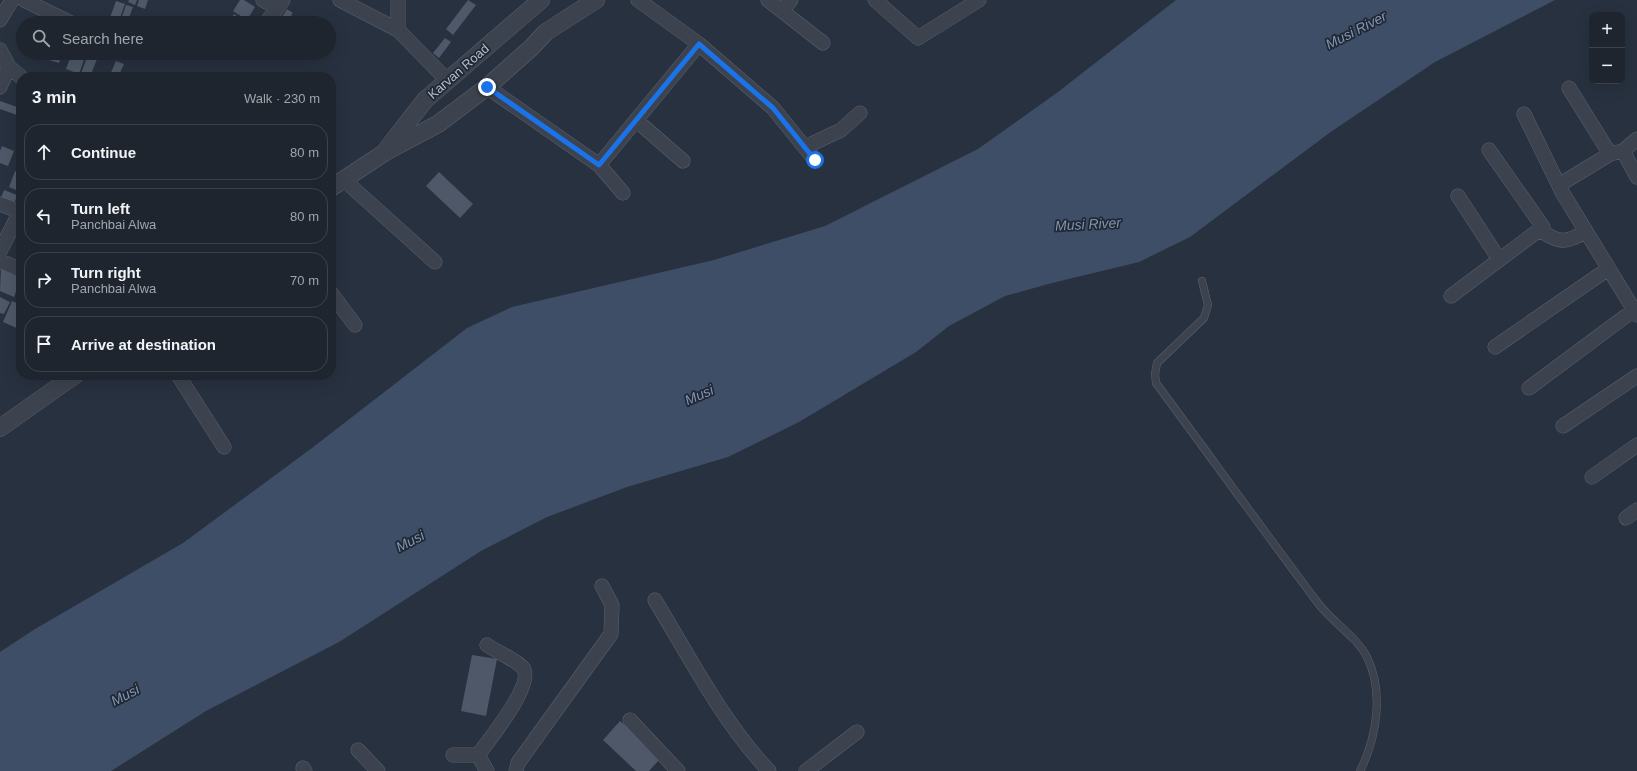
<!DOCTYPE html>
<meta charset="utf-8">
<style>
body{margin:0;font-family:Arial,sans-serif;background:#262d37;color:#f1f3f6}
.controls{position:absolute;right:12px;top:12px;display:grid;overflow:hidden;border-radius:8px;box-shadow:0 4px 16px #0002}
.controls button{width:36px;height:36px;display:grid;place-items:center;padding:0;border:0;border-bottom:1px solid #3c424b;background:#1e252f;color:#f1f3f6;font:20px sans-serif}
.stop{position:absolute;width:12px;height:12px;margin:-9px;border:3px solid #1a73e8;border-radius:50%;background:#fff}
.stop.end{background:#1a73e8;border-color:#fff;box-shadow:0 1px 4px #0008}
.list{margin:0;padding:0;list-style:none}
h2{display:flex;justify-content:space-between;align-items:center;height:52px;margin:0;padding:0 16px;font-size:17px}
h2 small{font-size:13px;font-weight:400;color:#a1a5aa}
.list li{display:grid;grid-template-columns:26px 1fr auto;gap:12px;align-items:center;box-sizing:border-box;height:56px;margin:0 8px 8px;padding:0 8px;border:1px solid #3c424b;border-radius:16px}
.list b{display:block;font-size:15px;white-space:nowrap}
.list p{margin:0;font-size:13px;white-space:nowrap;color:#a1a5aa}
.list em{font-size:13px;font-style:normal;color:#a1a5aa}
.icon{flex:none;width:22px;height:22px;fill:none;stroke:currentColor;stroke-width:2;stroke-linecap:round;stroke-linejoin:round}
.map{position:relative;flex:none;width:1637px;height:771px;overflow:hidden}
.search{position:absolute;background:#1e252f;box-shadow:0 4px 16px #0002;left:16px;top:16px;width:320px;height:44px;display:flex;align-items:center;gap:10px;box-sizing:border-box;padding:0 14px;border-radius:22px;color:#a1a5aa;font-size:15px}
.panel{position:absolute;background:#1e252f;box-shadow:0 4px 16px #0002;left:16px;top:72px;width:320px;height:308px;border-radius:16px}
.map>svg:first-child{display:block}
.water{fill:#3f4e67}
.building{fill:#4e5868}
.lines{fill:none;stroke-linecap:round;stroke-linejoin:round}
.service-casing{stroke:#5a616d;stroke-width:8}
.minor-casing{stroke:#5a616d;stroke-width:15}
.tertiary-casing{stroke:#5a616d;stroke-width:18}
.service{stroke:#3c434f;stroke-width:7}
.minor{stroke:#3c434f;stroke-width:14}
.tertiary{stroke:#3c434f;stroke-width:17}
.route{stroke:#1a73e8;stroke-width:5}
.labels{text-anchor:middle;stroke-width:3.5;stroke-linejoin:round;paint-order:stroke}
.street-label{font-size:13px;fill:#b8bfca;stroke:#202835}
.water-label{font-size:14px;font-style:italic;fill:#8294af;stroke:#202835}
</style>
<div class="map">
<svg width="1637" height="771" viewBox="0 0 1637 771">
<rect width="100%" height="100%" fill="#28313f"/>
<path class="water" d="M1176,0H1555L1435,62L1332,131L1190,237L1139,262L1052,283L1005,296L949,326L916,352L799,422L728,457L627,487L547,517L481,551L339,642L206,711L111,771H0V652L35,629L183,543L312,448L467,328L512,307L714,260L825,226L978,149L1058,92Z"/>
<path class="building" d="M129,0H137L135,5L128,2Z
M139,0H148L145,9L137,6Z
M240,0H244L255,7L247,20L233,11Z
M468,0L476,5L453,35L446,29Z
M116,1L125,4L118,23H108Z
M126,5L133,7L127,23H120Z
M287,9L293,13L291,15L302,23H278Z
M234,14L247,23L229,22Z
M445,38L451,42L439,58L433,53Z
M51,53H62L59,63L49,60Z
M72,53L86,54L79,74L66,69Z
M88,55L97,59L90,77H83L80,76Z
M116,61L124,64L118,77H109Z
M0,101L20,108L17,115L0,109Z
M2,146L14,151L8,166L0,163V151Z
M21,158V170L16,168Z
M15,171L21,174V192L9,187Z
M439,172L473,204L460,218L426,186Z
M4,190L17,195L14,205L0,200Z
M1,268L21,277L14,297L0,291Z
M0,297L10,302L4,314L0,313Z
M12,301L21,305V330L3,322Z
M472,655L497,659L486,716L461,711Z
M620,721L661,758L649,771H636L603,740Z"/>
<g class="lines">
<g class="service-casing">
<path id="service" d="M1202,281L1208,305L1204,318L1157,363L1155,374L1156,383C1210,456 1263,530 1318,603C1331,621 1357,637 1367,657C1384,692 1377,737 1360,771"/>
</g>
<g class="minor-casing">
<path id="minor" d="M24,0L71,23
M263,0L277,8
M340,0L398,30
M398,0V30L447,80
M768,0L823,43
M875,0L918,38L979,0
M782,11L791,0
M0,20L12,0
M266,23L283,0
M699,44L773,108L815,160
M0,50L9,67L21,77
M0,87L9,67
M487,87L599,165L699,44L638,0
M1569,88L1610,154
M1524,114L1562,192L1637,315
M636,120L683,161
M1637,139L1623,151L1637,177
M805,147L841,130L860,113
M599,165L623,193
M343,179L435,262
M1559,185L1610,154L1623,151
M1458,196L1499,259
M0,204L21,212
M1539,230C1559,243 1566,244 1586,231
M0,251L21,210
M0,261L21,270
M331,293L355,325
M1451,296L1543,227L1489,150
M1495,347L1608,269
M178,375L224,447
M1529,388L1634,310
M1563,426L1637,376
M1592,477L1637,445
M1626,518L1637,510
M655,600C690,658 722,721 769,771
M487,645C494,650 519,662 523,668C535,684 488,741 478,755L487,771
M630,720L678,771
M358,750L378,771
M453,755H478
M303,768L305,771
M516,771L518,763L611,634L612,605L602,586
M806,771L857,732"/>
</g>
<g class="tertiary-casing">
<path id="tertiary" d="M387,149L425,100L541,0
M331,188L387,151L438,124L487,87L531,48L546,32L596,0
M0,428L75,375"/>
</g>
<use href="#service" class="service"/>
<use href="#minor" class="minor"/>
<use href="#tertiary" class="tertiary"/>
</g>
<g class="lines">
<path class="route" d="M487,87L599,165L699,44L773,108L815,160"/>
</g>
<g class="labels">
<g class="street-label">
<text transform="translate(458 71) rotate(-41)" y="5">Karvan Road</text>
</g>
<g class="water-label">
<text transform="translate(1356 30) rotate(-27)" y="5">Musi River</text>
<text transform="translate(1088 224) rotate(-3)" y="5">Musi River</text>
<text transform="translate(699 395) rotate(-24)" y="5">Musi</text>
<text transform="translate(410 541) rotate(-28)" y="5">Musi</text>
<text transform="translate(125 695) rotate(-28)" y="5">Musi</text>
</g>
</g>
</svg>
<div class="controls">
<button>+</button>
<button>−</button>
</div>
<div class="stop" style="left:815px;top:160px"></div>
<div class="stop end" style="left:487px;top:87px"></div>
<div class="search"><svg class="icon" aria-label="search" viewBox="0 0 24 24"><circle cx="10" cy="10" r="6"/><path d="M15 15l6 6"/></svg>Search here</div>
<section class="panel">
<h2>3 min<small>Walk · 230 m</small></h2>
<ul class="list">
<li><svg class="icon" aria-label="ahead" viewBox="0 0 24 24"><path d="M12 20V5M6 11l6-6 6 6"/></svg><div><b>Continue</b></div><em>80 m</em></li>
<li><svg class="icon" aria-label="left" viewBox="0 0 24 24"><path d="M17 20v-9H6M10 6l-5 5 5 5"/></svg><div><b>Turn left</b><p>Panchbai Alwa</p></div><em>80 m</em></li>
<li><svg class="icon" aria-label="right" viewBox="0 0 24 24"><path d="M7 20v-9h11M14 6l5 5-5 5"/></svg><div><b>Turn right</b><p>Panchbai Alwa</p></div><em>70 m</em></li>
<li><svg class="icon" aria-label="arrive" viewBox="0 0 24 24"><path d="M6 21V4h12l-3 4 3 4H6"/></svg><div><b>Arrive at destination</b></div></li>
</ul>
</section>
</div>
